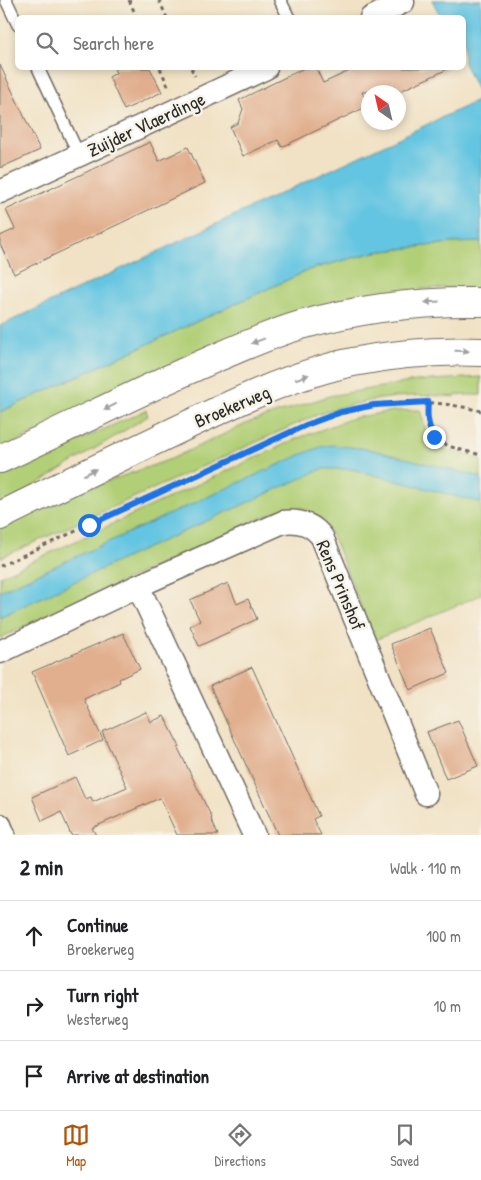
<!DOCTYPE html>
<meta charset="utf-8">
<style>
body{margin:0;font-family:"Patrick Hand",sans-serif;background:#f6f6f6;color:#202124}
.compass{position:absolute;left:361px;top:85px;width:45px;height:45px;border-radius:50%;background:#fff;box-shadow:0 2px 8px #0003;rotate:326deg}
.stop{position:absolute;width:15px;height:15px;margin:-11px;border:4px solid #1a73e8;border-radius:50%;background:#fff}
.stop.end{background:#1a73e8;border-color:#fff;box-shadow:0 1px 5px #0008}
.list{margin:0;padding:0;list-style:none}
h2{display:flex;justify-content:space-between;align-items:center;height:65px;margin:0;padding:0 20px;font-size:21px}
h2 small{font-size:16px;font-weight:400;color:#757577}
.list li{display:grid;grid-template-columns:32px 1fr auto;gap:15px;align-items:center;box-sizing:border-box;height:70px;padding:0 20px;border-top:1px solid #e0e0e0}
.list b{display:block;font-size:19px;white-space:nowrap}
.list p{margin:0;font-size:16px;white-space:nowrap;color:#757577}
.list em{font-size:16px;font-style:normal;color:#757577}
.icon{flex:none;width:28px;height:28px;fill:none;stroke:currentColor;stroke-width:2;stroke-linecap:round;stroke-linejoin:round}
.map{position:relative;flex:none;width:481px;height:835px;overflow:hidden}
.search{position:absolute;background:#fff;box-shadow:0 2px 8px #0003;left:15px;right:15px;top:15px;height:55px;display:flex;align-items:center;gap:12px;box-sizing:border-box;padding:0 18px;border-radius:8px;color:#757577;font-size:19px}
.sheet{height:275px;background:#fff}
nav{display:flex;justify-content:space-around;align-items:center;box-sizing:border-box;height:70px;border-top:1px solid #e0e0e0;background:#fff;font-size:14px;color:#757577}
nav a{display:grid;justify-items:center;gap:2px}
nav .on{color:#b45309}
.map>svg:first-child{display:block}
.green{fill:#b1cf76;stroke:#6e7d50}
.water{fill:#63c5e1;stroke:#477886}
.building{fill:#e1af8e}
.lines{fill:none;stroke-linecap:round;stroke-linejoin:round}
.service-casing{stroke:#706b61;stroke-width:14}
.minor-casing{stroke:#706b61;stroke-width:25}
.tertiary-casing{stroke:#706b61;stroke-width:30}
.path{stroke:#706b61;stroke-width:3;stroke-dasharray:4 4;stroke-linecap:butt}
.service{stroke:#fff;stroke-width:11}
.minor{stroke:#fff;stroke-width:22}
.tertiary{stroke:#fff;stroke-width:28}
.oneway{fill:#a0a0a0}
.route{stroke:#1a73e8;stroke-width:6}
.labels{text-anchor:middle;stroke-width:5;stroke-linejoin:round;paint-order:stroke}
.street-label{font-size:19px;fill:#2b2b2b;stroke:#f7f3e8}
</style>
<div class="map">
<svg width="481" height="835" viewBox="0 0 481 835">
<rect width="100%" height="100%" fill="#f7f3e8"/>
<filter id="ink" filterUnits="userSpaceOnUse"><feTurbulence type="fractalNoise" baseFrequency=".02" numOctaves="2"/><feDisplacementMap in="SourceGraphic" scale="10" xChannelSelector="R" yChannelSelector="G"/><feConvolveMatrix kernelMatrix="1 2 1 2 8 2 1 2 1" color-interpolation-filters="sRGB"/></filter>
<filter id="wash" filterUnits="userSpaceOnUse"><feTurbulence type="fractalNoise" baseFrequency=".0096" numOctaves="4" result="noise"/><feDisplacementMap in="SourceGraphic" scale="20" xChannelSelector="R" yChannelSelector="G"/><feGaussianBlur stdDeviation="1.12" result="paint"/><feColorMatrix in="noise" values="0 0 0 0 0 0 0 0 0 0 0 0 0 0 0 0 0 1.4 0 .05"/><feComposite in="paint" operator="in"/></filter>
<g filter="url(#wash)">
<rect width="100%" height="100%" fill="#f1e2c5"/>
<path class="green" d="M481,242V289C431,285 381,293 333,303L0,449V412L311,269L375,252L451,243Z
M481,377V395H456L455,397C408,392 358,400 314,416L0,558V528L69,495L171,459L250,422L329,396L416,381Z
M146,410L148,416L0,507V477Z
M420,410L428,438L433,446L481,459V595L375,640L332,535L318,516L302,508L274,512L0,638V576L296,439L353,418L393,411Z"/>
<path class="water" d="M432,0H481V242L451,243L375,252L311,269L0,412V326L481,99L464,63V18L441,17Z
M332,445L369,449L481,477V503L351,469H322L125,558L0,617V591L300,455L320,447Z"/>
<g id="blocks">
<path class="building" d="M0,65L40,150L0,168Z
M114,68H150L162,92L124,110L109,77L116,73Z
M304,68H316L323,83L356,68H450L398,92H362L368,106L282,147L278,140L243,156L230,127L238,123L243,109L239,100Z
M150,142L159,161L188,147L205,183L14,274L0,244V236L15,229L6,210Z
M228,583L237,604L248,599L257,619L199,646L190,626L200,621L190,600Z
M430,628L449,673L410,690L391,644Z
M123,633L140,669L119,679L120,682L84,699L103,740L69,756L32,672Z
M252,667L319,816L313,819L321,835H278L210,686Z
M146,712L151,722L164,716L180,747L178,748L212,818L211,819L218,835H177L160,798L92,828L96,835H71L61,812L42,821L32,797L75,777L85,799L91,797L93,802L127,787L102,732Z
M458,720L478,766L446,779L427,732Z"/>
</g>
</g>
<g filter="url(#ink)">
<use href="#blocks" fill-opacity="0" stroke="#706b61" stroke-width="1"/>
<g class="lines">
<g class="service-casing">
<path id="service" d="M6,0L18,25
M280,0L289,18
M38,68L79,155"/>
</g>
<g class="minor-casing">
<path id="minor" d="M371,18L403,2
M0,192L266,68
M138,586L254,835
M0,652L138,586L283,522C300,520 312,524 322,537L426,794
M0,825L4,835"/>
</g>
<g class="tertiary-casing">
<path id="tertiary" d="M0,459C70,427 139,391 209,361C239,348 270,334 301,325C360,308 420,301 481,302
M0,516C50,491 100,467 150,443C213,413 284,376 353,362C394,354 439,350 481,352"/>
</g>
<path class="path" d="M129,0L137,18
M159,0L167,18
M160,68L169,88
M191,68L195,76
M428,402C428,411 426,421 429,429C437,447 464,450 481,455
M0,566L306,425C367,402 417,395 481,411"/>
<use href="#service" class="service"/>
<use href="#minor" class="minor"/>
<use href="#tertiary" class="tertiary"/>
</g>
<defs><path id="oneway-solid" d="M-6-.8H1V-3.2L6.5 0L1 3.2V.8H-6Z" transform="scale(1.25)"/></defs>
<g class="oneway">
<use href="#oneway-solid" transform="translate(432 302) rotate(177)"/>
<use href="#oneway-solid" transform="translate(258 341) rotate(160)"/>
<use href="#oneway-solid" transform="translate(462 351) rotate(1)"/>
<use href="#oneway-solid" transform="translate(302 377) rotate(-19)"/>
<use href="#oneway-solid" transform="translate(110 407) rotate(154)"/>
<use href="#oneway-solid" transform="translate(90 472) rotate(-26)"/>
</g>
</g>
<g class="lines" filter="url(#ink)">
<path class="route" d="M89,525L306,425L341,412L374,405L428,402C427,415 427,425 434,437"/>
</g>
<g class="labels">
<g class="street-label">
<text transform="translate(146 124) rotate(-25)" y="7">Zuijder Vlaerdinge</text>
<text transform="translate(232 406) rotate(-23)" y="7">Broekerweg</text>
<text transform="translate(341 585) rotate(67)" y="7">Rens Prinshof</text>
</g>
</g>
</svg>
<svg class="compass" viewBox="-18 -18 36 36"><path d="M0-13l5 13h-10z" fill="#e53935"/><path d="M0 13l5-13h-10z" fill="#757577"/></svg>
<div class="stop" style="left:89px;top:525px"></div>
<div class="stop end" style="left:434px;top:437px"></div>
<div class="search"><svg class="icon" aria-label="search" viewBox="0 0 24 24"><circle cx="10" cy="10" r="6"/><path d="M15 15l6 6"/></svg>Search here</div>
</div>
<section class="sheet">
<h2>2 min<small>Walk · 110 m</small></h2>
<ul class="list">
<li><svg class="icon" aria-label="ahead" viewBox="0 0 24 24"><path d="M12 20V5M6 11l6-6 6 6"/></svg><div><b>Continue</b><p>Broekerweg</p></div><em>100 m</em></li>
<li><svg class="icon" aria-label="right" viewBox="0 0 24 24"><path d="M7 20v-9h11M14 6l5 5-5 5"/></svg><div><b>Turn right</b><p>Westerweg</p></div><em>10 m</em></li>
<li><svg class="icon" aria-label="arrive" viewBox="0 0 24 24"><path d="M6 21V4h12l-3 4 3 4H6"/></svg><div><b>Arrive at destination</b></div></li>
</ul>
</section>
<nav>
<a class="on"><svg class="icon" aria-label="map" viewBox="0 0 24 24"><path d="M3 6l6-2 6 2 6-2v14l-6 2-6-2-6 2zM9 4v14M15 6v14"/></svg>Map</a>
<a><svg class="icon" aria-label="directions" viewBox="0 0 24 24"><path d="M12 3l9 9-9 9-9-9zM9 14v-3h6M13 9l2 2-2 2"/></svg>Directions</a>
<a><svg class="icon" aria-label="saved" viewBox="0 0 24 24"><path d="M7 4h10v16l-5-4-5 4z"/></svg>Saved</a>
</nav>
